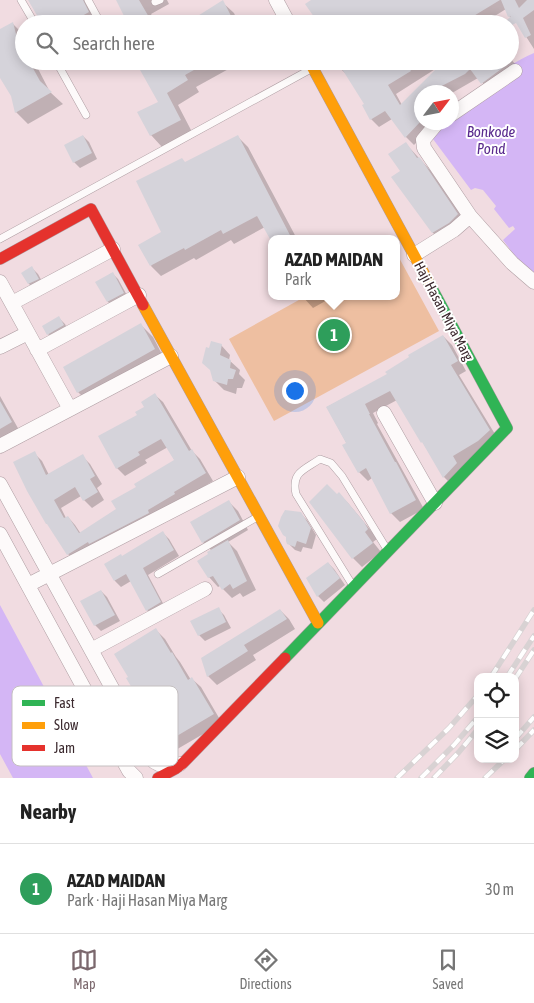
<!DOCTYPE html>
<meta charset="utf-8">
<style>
body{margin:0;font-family:"Asap Condensed",sans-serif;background:#f6f6f6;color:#222}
.controls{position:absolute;right:15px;bottom:15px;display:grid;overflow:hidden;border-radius:10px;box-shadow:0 2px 12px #0003}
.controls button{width:45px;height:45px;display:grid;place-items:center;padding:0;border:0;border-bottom:1px solid #e0e0e0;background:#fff;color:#222;font:25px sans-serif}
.compass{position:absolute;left:414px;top:85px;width:45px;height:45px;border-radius:50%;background:#fff;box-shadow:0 2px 12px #0003;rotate:58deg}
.you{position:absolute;left:294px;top:390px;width:18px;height:18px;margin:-12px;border:4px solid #fff;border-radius:50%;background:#1a73e8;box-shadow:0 0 0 8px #1a73e833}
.badge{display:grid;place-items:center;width:32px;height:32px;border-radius:50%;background:#7b686d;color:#fff;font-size:16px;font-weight:700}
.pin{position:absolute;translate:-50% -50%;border:2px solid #fff;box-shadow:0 1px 5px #0006}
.popup{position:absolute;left:268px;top:235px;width:132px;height:65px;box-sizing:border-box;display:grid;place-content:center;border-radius:10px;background:#fff;filter:drop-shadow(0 1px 4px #0005);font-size:16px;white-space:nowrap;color:#767676}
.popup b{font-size:19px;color:#222}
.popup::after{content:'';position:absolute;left:50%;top:100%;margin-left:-10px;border:10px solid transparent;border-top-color:#fff}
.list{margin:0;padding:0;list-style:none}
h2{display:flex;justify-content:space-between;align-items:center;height:65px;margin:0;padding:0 20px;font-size:21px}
h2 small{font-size:16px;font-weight:400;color:#767676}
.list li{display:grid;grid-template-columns:32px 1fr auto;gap:15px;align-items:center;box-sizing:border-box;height:90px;padding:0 20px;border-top:1px solid #e0e0e0}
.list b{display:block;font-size:19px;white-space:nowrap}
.list p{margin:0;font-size:16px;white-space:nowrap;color:#767676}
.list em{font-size:16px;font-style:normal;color:#767676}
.icon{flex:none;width:28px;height:28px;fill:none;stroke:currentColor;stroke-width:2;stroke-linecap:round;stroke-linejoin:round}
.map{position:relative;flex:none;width:534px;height:778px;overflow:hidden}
.search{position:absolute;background:#fff;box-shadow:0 2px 12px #0003;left:15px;right:15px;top:15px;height:55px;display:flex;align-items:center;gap:12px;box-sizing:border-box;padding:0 18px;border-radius:28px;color:#767676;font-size:19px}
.sheet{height:155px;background:#fff}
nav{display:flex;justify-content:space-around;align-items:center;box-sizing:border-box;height:70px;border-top:1px solid #e0e0e0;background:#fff;font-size:14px;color:#767676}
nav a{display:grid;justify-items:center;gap:2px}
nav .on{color:#7b686d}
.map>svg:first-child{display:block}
.green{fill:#eebfa1}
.water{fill:#d4b6f5}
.shadow{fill:#0003;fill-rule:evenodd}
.building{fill:#d5d3da}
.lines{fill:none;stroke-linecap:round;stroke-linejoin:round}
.lane-casing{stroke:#ae9da2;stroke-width:8}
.street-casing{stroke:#ae9da2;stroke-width:15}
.fast-casing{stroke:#ae9da2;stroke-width:12}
.slow-casing{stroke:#ae9da2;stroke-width:12}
.jam-casing{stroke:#ae9da2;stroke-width:12}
.lane{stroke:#fdfafa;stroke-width:7}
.street{stroke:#fdfafa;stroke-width:14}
.fast{stroke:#30b455;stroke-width:11}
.slow{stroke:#ff9f0a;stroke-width:11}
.jam{stroke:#e5322d;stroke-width:11}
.rail-casing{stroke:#d8d2d3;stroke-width:5.5}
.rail{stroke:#fff;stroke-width:4;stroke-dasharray:11;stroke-linecap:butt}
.labels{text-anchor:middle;stroke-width:4;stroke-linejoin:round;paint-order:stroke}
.street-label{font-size:14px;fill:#3b292e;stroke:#fff}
.water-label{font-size:15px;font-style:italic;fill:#592a8d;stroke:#fff}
.key{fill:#fff;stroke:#c4bfc0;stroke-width:1}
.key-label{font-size:14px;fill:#3b292e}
</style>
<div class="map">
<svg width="534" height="778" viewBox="0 0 534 778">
<rect width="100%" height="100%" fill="#f1dce1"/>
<path class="green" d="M397,254L439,331L274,421L229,339L306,296H396Z"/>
<path class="water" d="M534,53V273L515,256L503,240L515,229L513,226L509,228L494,209L496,206L483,190L475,188L471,190L430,135L438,123L452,122V112C477,91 503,66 534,53Z
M0,605L93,778H13L0,754Z"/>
<path class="shadow" d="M30,0H87L97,22L93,24H43Z
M118,0H167L169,4L151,14L157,24H130Z
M313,0H534V49L518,24L509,16L506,9L482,24H321Z
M222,2L234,13L239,24H187Z
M13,24L24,35V61H34L50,92L63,104L28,124L16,112L12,95L0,75V31Z
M510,58L520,70L490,91L478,78L452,93L422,92V122H436L414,145L406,137L392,119L379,127L371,119L366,104L348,76L341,69L336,61H510ZM440,66L402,105L396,94Z
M136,61H243L196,87L199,92L178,105L192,132L162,147L151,135L160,102Z
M83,136L89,142L97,159L80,168L74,162Z
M237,136L248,147L297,239L272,240L265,227L234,244L231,240L196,260L194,258L161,276L151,266L163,233Z
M406,144L430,170L469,226L460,234L445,244L433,233L393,178L402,171Z
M32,268L38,274L44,285L35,290L29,284L23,273Z
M112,273L118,279L129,299L114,308L108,302L97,283Z
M302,296H327L329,299L313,308Z
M59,318L65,324L69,332L54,340L48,334Z
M141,325L153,337L166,362L90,404L78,392Z
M443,336L452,345L466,371L459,375L498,439L453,486L444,477L397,400L373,413L378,423L377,424L424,509L400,522L391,513L372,478L368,481L359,472L347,444L327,407L388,375Z
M221,345L230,355L229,360L240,370L239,374L245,380L242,388H237L236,394L224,390L214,380Z
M155,395L163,402L192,451L200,459L213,481L76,562L68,554L34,453L42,461L49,475L82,456L90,464L102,484L97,488L104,500L92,508L84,500L81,496L61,508L66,518L68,517L75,525L81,534L118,509L138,487L175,461L168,447L145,460L147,463L125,476L117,468L139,416Z
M0,396L19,430L0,441Z
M339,494L348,503L373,533L377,539L373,542L381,552L362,567L353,558L337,496Z
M229,502L238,511L248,530L228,542L237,551L256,590L243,597L240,593L232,598L220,586L218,587L209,577L210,554L212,551L203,542Z
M301,514L307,520L316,535L312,549L303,547L301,552L295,550L288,543Z
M163,533L169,539L179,556L148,575L166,609L153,616L147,610L131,581L121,587L115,581L106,564L122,557Z
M328,563L334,569L345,585L324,602L318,596L308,579Z
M101,591L107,597L120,621L101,631L95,625L82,602Z
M218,609L224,615L231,628L205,641L199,635Z
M280,610L289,619L295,629L253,655L256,660L217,685L208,676Z
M156,630L165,639L176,657L180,662L191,680L192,679L201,687L222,723L174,751L166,742Z"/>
<path class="building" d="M28,0H83L89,12L68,24H42Z
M116,0H139L153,24H128Z
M223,0L235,24H185Z
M311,0H500L472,17L476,24H319L305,4Z
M501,0H515L519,8L527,0H534V10L523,18L531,35L525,38L516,23L510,26V24H503L511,16L508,17Z
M13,22L17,38L24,51V61H29L40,81L52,92L15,113L11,96L0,78V29Z
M135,61H210L185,75L188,80L167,93L181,120L150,136L137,112L158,102Z
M337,61H405L411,71L388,85L400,105L444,61H512L481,84L470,69L465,74L430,92H422V120L405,138L385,111L370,120L362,105L364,104Z
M83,135L92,153L73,163L64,145Z
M238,135L292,239H270L257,216L223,234L221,230L185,250L184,248L150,266L138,245L161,232L136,181L182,158L185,162Z
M406,142L417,158L419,157L421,159L458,214L449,223L432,233L391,177L400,171L388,154Z
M32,266L39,279L28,284L21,273Z
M113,272L124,293L107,302L95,282Z
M59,316L64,325L47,335L42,326Z
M141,323L155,349L77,393L63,367Z
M443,335L458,361L451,365L490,430L478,441L453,456L457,463L443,478L422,442L421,443L390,391L365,404L370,414H369L395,462H396L416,500L390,514L366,468L358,473L342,445L346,443L326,407L387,374L385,372L409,357L408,355Z
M211,341L222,344L220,355L231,360L230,368L236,370L233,379H228L227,385L213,381L210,370L202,363L206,347L209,348Z
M155,393L189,451L192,449L206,473L174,492L175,494L148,510L149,513L89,544L88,542L67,555L47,524H46L27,491L13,462L35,451L46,475L83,454L95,476L90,479L98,492L83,501L75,487L54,500L64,518L68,516L79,533L116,509L111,501L136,487L134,484L174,460L161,439L138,452L140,455L116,469L98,436L137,415L135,412L144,407L141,402Z
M0,401L12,422L0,429Z
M327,484L337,494L339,492L364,522L368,529L365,532L373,543L352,559L309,502Z
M229,500L240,520L202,543L190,522Z
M285,510L301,512L311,528L306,544L297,541L295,547L287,544L286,541V537L283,535L278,526L281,517Z
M163,531L174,550L143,568L161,602L146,611L126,574L114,581L104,564L121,554L122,556Z
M228,540L247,581L233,589L230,584L222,590L213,576L208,578L197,561L208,554L207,552Z
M328,562L340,578L317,597L306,578Z
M101,590L115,615L94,626L80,601Z
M219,607L226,622L198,636L190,621Z
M280,609L287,619L244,645L248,651L207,677L201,658Z
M156,628L171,653L172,652L188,680L192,677L214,714L165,743L126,678L128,677L114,654Z"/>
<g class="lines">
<g class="lane-casing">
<path id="lane" d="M21,0L35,24
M88,0L101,24
M155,2L160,0
M56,61L86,115
M0,239L311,69
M158,574L259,516
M353,586L296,494C291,472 304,470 320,459L331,463L342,476L388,551"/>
</g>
<g class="street-casing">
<path id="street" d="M276,0L289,24
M452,114L515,71
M438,122L423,140L424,148L470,216L512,263L534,282
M414,255L454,230L470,216
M0,282L70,409
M12,303L113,249
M0,347L28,333
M37,350L139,295
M384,413L435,503
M0,446L171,356
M0,484L151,759C159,767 169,767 180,764
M0,534L129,771L136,778
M28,585L238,477
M91,650L205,589"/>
</g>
<g class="fast-casing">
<path id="fast" d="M285,658L507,428L428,281
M530,778L534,773"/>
</g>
<g class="slow-casing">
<path id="slow" d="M309,61L428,281
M143,305L318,623"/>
</g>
<g class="jam-casing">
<path id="jam" d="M0,259L91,209L143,305
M158,778L175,769L183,763L285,658"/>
</g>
<use href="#lane" class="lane"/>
<use href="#street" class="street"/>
<use href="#fast" class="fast"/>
<use href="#slow" class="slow"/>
<use href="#jam" class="jam"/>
<g class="rail-casing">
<path id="rail" d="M491,677L534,610
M507,677L534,636
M515,679L534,650
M515,739L534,717
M515,750L534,730
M397,778L449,728L478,695
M421,778L454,745L478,717
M434,778L459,752L478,729
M485,778L505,759"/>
</g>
<use href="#rail" class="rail"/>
</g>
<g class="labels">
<g class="street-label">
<text transform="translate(444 311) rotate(62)" y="5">Haji Hasan Miya Marg</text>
</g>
<g class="water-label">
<text x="491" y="137">Bonkode<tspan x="491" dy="17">Pond</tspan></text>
</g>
</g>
<rect x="12" y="686" width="166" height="80" rx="8" class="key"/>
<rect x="22" y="700" width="23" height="6" fill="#30b455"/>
<rect x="22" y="722" width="23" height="7" fill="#ff9f0a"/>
<rect x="22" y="745" width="23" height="6" fill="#e5322d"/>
<g class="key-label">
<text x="54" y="708">Fast</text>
<text x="54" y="730">Slow</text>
<text x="54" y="753">Jam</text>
</g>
</svg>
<div class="controls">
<button><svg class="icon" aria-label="locate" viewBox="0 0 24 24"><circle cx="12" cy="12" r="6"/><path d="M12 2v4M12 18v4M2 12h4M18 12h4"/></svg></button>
<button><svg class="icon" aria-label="layers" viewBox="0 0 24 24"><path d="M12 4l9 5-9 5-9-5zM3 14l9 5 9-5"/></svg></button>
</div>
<svg class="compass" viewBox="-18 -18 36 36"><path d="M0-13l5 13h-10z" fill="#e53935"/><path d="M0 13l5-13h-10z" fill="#767676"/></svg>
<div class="you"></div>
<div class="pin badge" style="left:334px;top:335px;background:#2e9e5b">1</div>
<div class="popup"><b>AZAD MAIDAN</b>Park</div>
<div class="search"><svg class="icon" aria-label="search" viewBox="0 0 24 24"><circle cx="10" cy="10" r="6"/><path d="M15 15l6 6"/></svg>Search here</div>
</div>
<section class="sheet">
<h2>Nearby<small></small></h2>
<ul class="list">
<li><span class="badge" style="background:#2e9e5b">1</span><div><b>AZAD MAIDAN</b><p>Park · Haji Hasan Miya Marg</p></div><em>30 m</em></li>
</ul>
</section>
<nav>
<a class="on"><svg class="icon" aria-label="map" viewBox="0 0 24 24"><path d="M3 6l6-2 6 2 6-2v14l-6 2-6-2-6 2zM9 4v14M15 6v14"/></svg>Map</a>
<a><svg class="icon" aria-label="directions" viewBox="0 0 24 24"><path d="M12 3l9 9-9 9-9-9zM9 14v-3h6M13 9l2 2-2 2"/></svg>Directions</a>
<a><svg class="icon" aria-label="saved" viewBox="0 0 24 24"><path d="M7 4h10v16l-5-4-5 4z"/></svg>Saved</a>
</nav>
